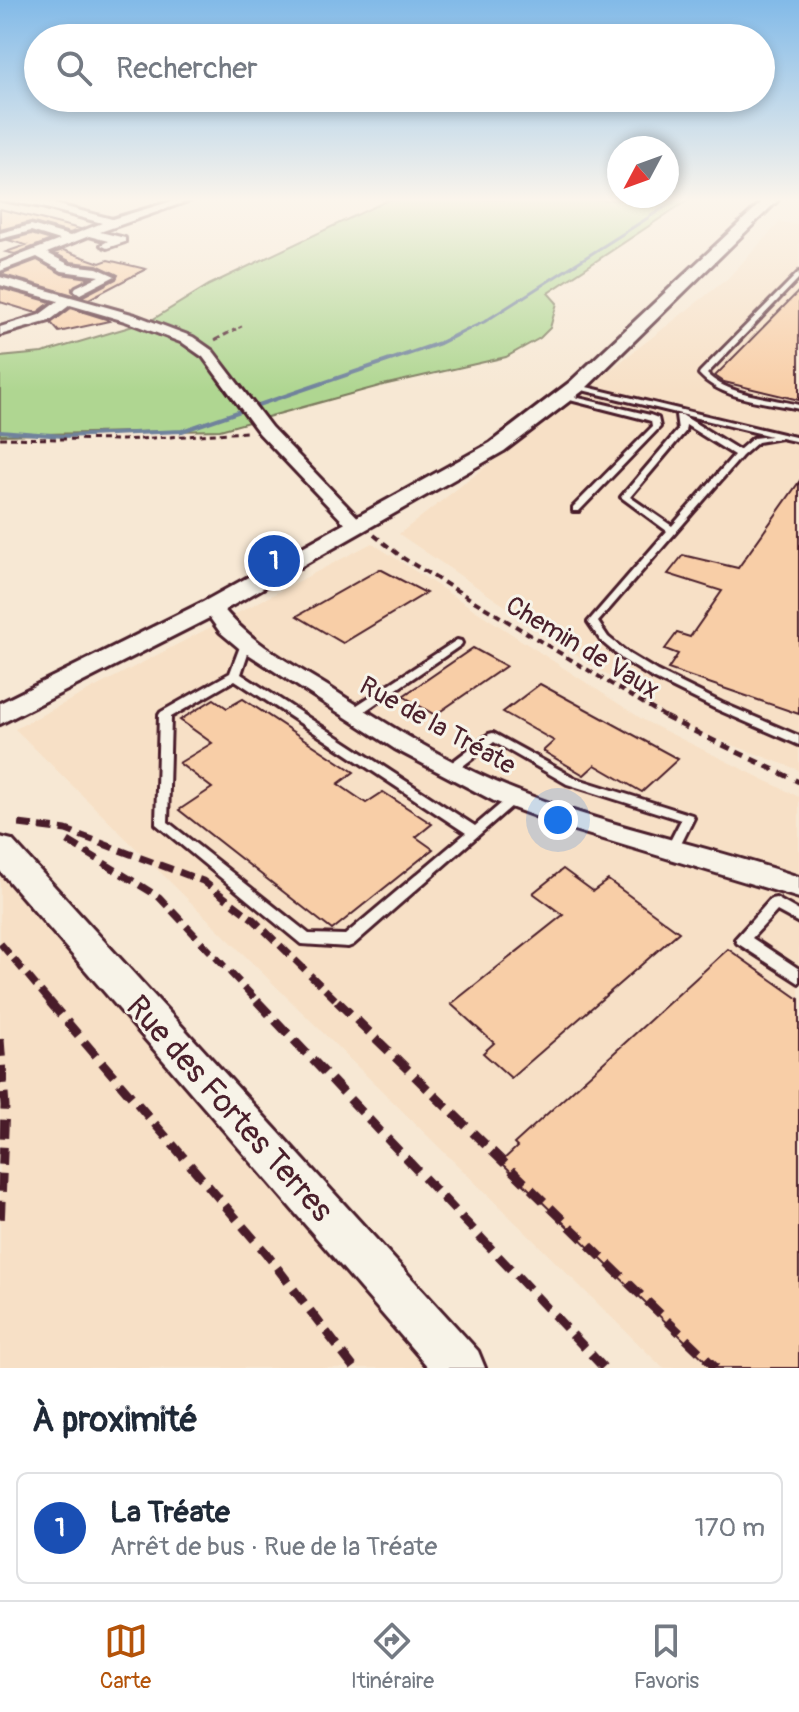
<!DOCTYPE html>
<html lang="fr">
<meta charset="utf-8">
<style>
body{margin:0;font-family:Pangolin,sans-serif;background:#f6f6f7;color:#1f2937}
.compass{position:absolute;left:607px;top:136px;width:72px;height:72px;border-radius:50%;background:#fff;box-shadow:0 4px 12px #0003;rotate:229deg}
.you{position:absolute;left:558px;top:820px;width:28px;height:28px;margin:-20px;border:6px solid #fff;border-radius:50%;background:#1a73e8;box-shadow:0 0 0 12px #1a73e833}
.badge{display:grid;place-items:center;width:52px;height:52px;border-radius:50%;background:#b45309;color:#fff;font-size:26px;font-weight:700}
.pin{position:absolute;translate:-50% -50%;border:4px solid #fff;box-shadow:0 2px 8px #0006}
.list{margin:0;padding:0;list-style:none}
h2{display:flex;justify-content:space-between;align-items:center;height:104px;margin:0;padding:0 32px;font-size:34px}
h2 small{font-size:26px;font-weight:400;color:#747a83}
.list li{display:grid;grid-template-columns:52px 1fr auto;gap:24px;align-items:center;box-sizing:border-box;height:112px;margin:0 16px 16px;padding:0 16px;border:2px solid #e0e1e3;border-radius:12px}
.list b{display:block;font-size:30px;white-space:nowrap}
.list p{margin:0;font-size:26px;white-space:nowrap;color:#747a83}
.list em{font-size:26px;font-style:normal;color:#747a83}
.icon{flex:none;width:44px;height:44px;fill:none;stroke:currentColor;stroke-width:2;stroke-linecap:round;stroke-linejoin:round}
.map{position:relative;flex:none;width:799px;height:1368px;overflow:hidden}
.search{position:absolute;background:#fff;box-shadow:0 4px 12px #0003;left:24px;right:24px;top:24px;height:88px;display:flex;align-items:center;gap:20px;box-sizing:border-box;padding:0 28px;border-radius:44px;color:#747a83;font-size:30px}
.sheet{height:232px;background:#fff}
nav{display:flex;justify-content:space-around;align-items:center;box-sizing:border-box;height:112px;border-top:2px solid #e0e1e3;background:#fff;font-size:22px;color:#747a83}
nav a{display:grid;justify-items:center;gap:4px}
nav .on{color:#b45309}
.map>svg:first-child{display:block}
.built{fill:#f7e0c6}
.green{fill:#afd691;stroke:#7c7a5e;stroke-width:2}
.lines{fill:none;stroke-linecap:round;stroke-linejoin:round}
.stream-far1{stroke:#70829c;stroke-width:3}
.stream{stroke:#70829c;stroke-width:4}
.building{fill:#f8cea7;stroke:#4a1f2b;stroke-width:2}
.service-casing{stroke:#4a1f2b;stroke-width:6}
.minor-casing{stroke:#4a1f2b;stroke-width:6}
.tertiary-casing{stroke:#4a1f2b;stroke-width:6}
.path-far3{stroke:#4a1f2b;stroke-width:2;stroke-dasharray:4 3;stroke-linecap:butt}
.path-far2{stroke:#4a1f2b;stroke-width:3;stroke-dasharray:6 4;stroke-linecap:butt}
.path-far1{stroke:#4a1f2b;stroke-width:4;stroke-dasharray:7 5;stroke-linecap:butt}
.path{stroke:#4a1f2b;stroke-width:5;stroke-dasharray:9 7;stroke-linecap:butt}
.service{fill:#f7f3e8;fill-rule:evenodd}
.minor{fill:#f7f3e8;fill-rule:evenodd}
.tertiary{fill:#f7f3e8;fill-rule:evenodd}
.rail-far1{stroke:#4a1f2b;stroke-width:7;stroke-dasharray:14 7;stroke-linecap:butt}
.rail{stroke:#4a1f2b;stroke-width:9;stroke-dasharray:18 9;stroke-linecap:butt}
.labels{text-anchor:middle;stroke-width:6;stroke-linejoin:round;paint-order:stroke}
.street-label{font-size:26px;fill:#4a1f2b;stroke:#f7f3e8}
.near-street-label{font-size:32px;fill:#4a1f2b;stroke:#f7f3e8}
</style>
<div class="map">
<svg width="799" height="1368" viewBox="0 0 799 1368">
<rect width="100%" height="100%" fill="#f7e8d4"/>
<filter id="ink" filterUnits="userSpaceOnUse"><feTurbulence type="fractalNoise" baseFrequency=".0125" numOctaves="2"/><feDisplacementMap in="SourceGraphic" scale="16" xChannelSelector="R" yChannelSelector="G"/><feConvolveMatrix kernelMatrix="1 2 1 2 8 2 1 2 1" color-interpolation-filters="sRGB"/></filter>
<g filter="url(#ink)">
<path class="built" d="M780,222L799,225V770L682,726L399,534L727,279Z
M372,543L645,721L799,797V1368H663L15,729Z
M0,868L449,1368H0Z"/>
<path class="green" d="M388,200H688L548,293L557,303L550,328L540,338L506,357L383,385L220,430L0,435V357L42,353L150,321L209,285Z"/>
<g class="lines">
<path class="stream-far1" d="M464,331L484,322L676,200"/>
<path class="stream" d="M0,431L63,436L182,431L440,343L468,329"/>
</g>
<path class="building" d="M0,209L80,229L70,233L30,222L0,230Z
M31,234L51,240L15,254L6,252L26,245L8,240Z
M63,250L100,263L108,260L146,269L89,299L81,297L116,279L118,275L97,265L71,262L54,253Z
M37,260L62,274L89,278L72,288L77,296L0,274Z
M0,288L51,302L38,312H33L0,302Z
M799,291V400L724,382L715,376Z
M71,308L106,319L109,321L59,332L51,323Z
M799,482V714L668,669L678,654L665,649L677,633L690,637L722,591L668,574L683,555L738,568Z
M380,569L426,593L343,643L297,616Z
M473,648L506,666L435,715L403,696Z
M540,684L678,759L642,792L595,765L584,775L543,751L554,741L503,712Z
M214,699L227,708L243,699L354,772L338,784L366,803L383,792L432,824L416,837L433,849L332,930L179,810L212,788L179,763L212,743L180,720Z
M563,869L593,891L608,880L679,932L511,1078L483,1053L494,1043L451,1004L563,915L533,893Z
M728,949L799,999V1368H713L501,1162L517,1147L514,1144Z"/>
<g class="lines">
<g class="service-casing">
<path id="service" d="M799,272V278L707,374C727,395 771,398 799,405V409C767,402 722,400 699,374L700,372Z
M574,384L799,438V442L781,438L758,442L742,456L598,622L608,637L629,654L657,671L722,703L799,736V745L714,708L649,676L622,659L601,641L588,622L667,531L621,497L678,430L676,415H682L739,450L753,438L771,436L574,388ZM686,425L734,455L672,526L630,497L685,432Z
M562,394L650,415L658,418L660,427L579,511H573V507L652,427L651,421L644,419L562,398Z
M457,640L461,641L462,643L461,645L359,715H351L349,712L351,709Z
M246,641L251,644L241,674L475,826L510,796H518L520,799L353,945L348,947L301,944L156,824L159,715L161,712L230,673L241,644ZM235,680L466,833L345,935L309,934L168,822L171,717Z
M493,733L575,778L692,815L694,818L677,852L672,854L667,852L666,849L681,820L567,784L494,742L455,772H447L445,769L447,766L489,734Z
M776,898L799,911V923L777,911L752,938L799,969V983L737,943L735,939L771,899Z"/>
</g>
<g class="minor-casing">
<path id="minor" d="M1,200L43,201L112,219L176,200H191L100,232L125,238V242L107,248L101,245L108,241L89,236L47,253L70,265L97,268L115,276L80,294L74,290L76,287L99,276L62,271L37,257L0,271V263L60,240L31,231L0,239V233L31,225L70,236L102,223L42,207Z
M0,277L135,315L193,337L213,351L271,427L367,527L358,532L352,531L259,433L203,357L183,343L125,321L70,305L49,321L0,335V327L39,315L58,301L0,285Z
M212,601L219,603C247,641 289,662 329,687C388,725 449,764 515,790C607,827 705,845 799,877V898L567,828L494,801L395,749L239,648L220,632L202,607Z"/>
</g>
<g class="tertiary-casing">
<path id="tertiary" d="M764,200H778L584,390L504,451L221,612L0,724V703L203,602L490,443L570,382Z
M0,837L12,840L478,1351L485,1368H429L0,871Z"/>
</g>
<path class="path-far3" d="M232,331L243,326"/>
<path class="path-far2" d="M215,340L236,329
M0,438L123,440L246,432"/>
<path class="path-far1" d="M374,535L403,558L669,719"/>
<path class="path" d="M665,717L799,782"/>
<use href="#service" class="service"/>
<use href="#minor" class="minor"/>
<use href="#tertiary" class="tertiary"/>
<path class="rail-far1" d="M19,824L66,830L203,881L253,919L339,1003
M68,841L159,897L259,1003
M0,943L51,1003"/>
<path class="rail" d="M49,1001L265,1252L354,1368
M257,1001L604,1368
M337,1001L716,1368
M0,1039L5,1106L0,1227"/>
</g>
</g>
<linearGradient id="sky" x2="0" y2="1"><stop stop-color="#82bae8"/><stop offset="0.51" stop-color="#fbf5ec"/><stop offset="1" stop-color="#fbf5ec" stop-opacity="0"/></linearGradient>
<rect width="799" height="391" fill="url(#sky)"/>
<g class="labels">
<g class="street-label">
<text transform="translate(583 647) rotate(31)" y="9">Chemin de Vaux</text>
<text transform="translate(438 725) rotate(29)" y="9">Rue de la Tréate</text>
</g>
<g class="near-street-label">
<text transform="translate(230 1108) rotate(48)" y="11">Rue des Fortes Terres</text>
</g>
</g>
</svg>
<svg class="compass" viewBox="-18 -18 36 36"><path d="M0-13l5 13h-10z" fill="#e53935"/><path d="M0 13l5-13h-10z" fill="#747a83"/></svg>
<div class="you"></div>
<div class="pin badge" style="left:274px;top:561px;background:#1a4fb4">1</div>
<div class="search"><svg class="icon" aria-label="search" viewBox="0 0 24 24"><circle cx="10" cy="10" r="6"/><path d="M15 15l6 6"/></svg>Rechercher</div>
</div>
<section class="sheet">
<h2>À proximité<small></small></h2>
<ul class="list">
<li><span class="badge" style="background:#1a4fb4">1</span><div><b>La Tréate</b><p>Arrêt de bus · Rue de la Tréate</p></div><em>170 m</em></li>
</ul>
</section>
<nav>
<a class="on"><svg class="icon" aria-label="map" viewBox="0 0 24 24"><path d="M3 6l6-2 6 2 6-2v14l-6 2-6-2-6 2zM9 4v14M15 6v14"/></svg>Carte</a>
<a><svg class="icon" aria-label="directions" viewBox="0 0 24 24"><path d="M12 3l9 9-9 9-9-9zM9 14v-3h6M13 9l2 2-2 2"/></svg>Itinéraire</a>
<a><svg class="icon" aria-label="saved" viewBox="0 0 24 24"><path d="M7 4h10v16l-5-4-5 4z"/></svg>Favoris</a>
</nav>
